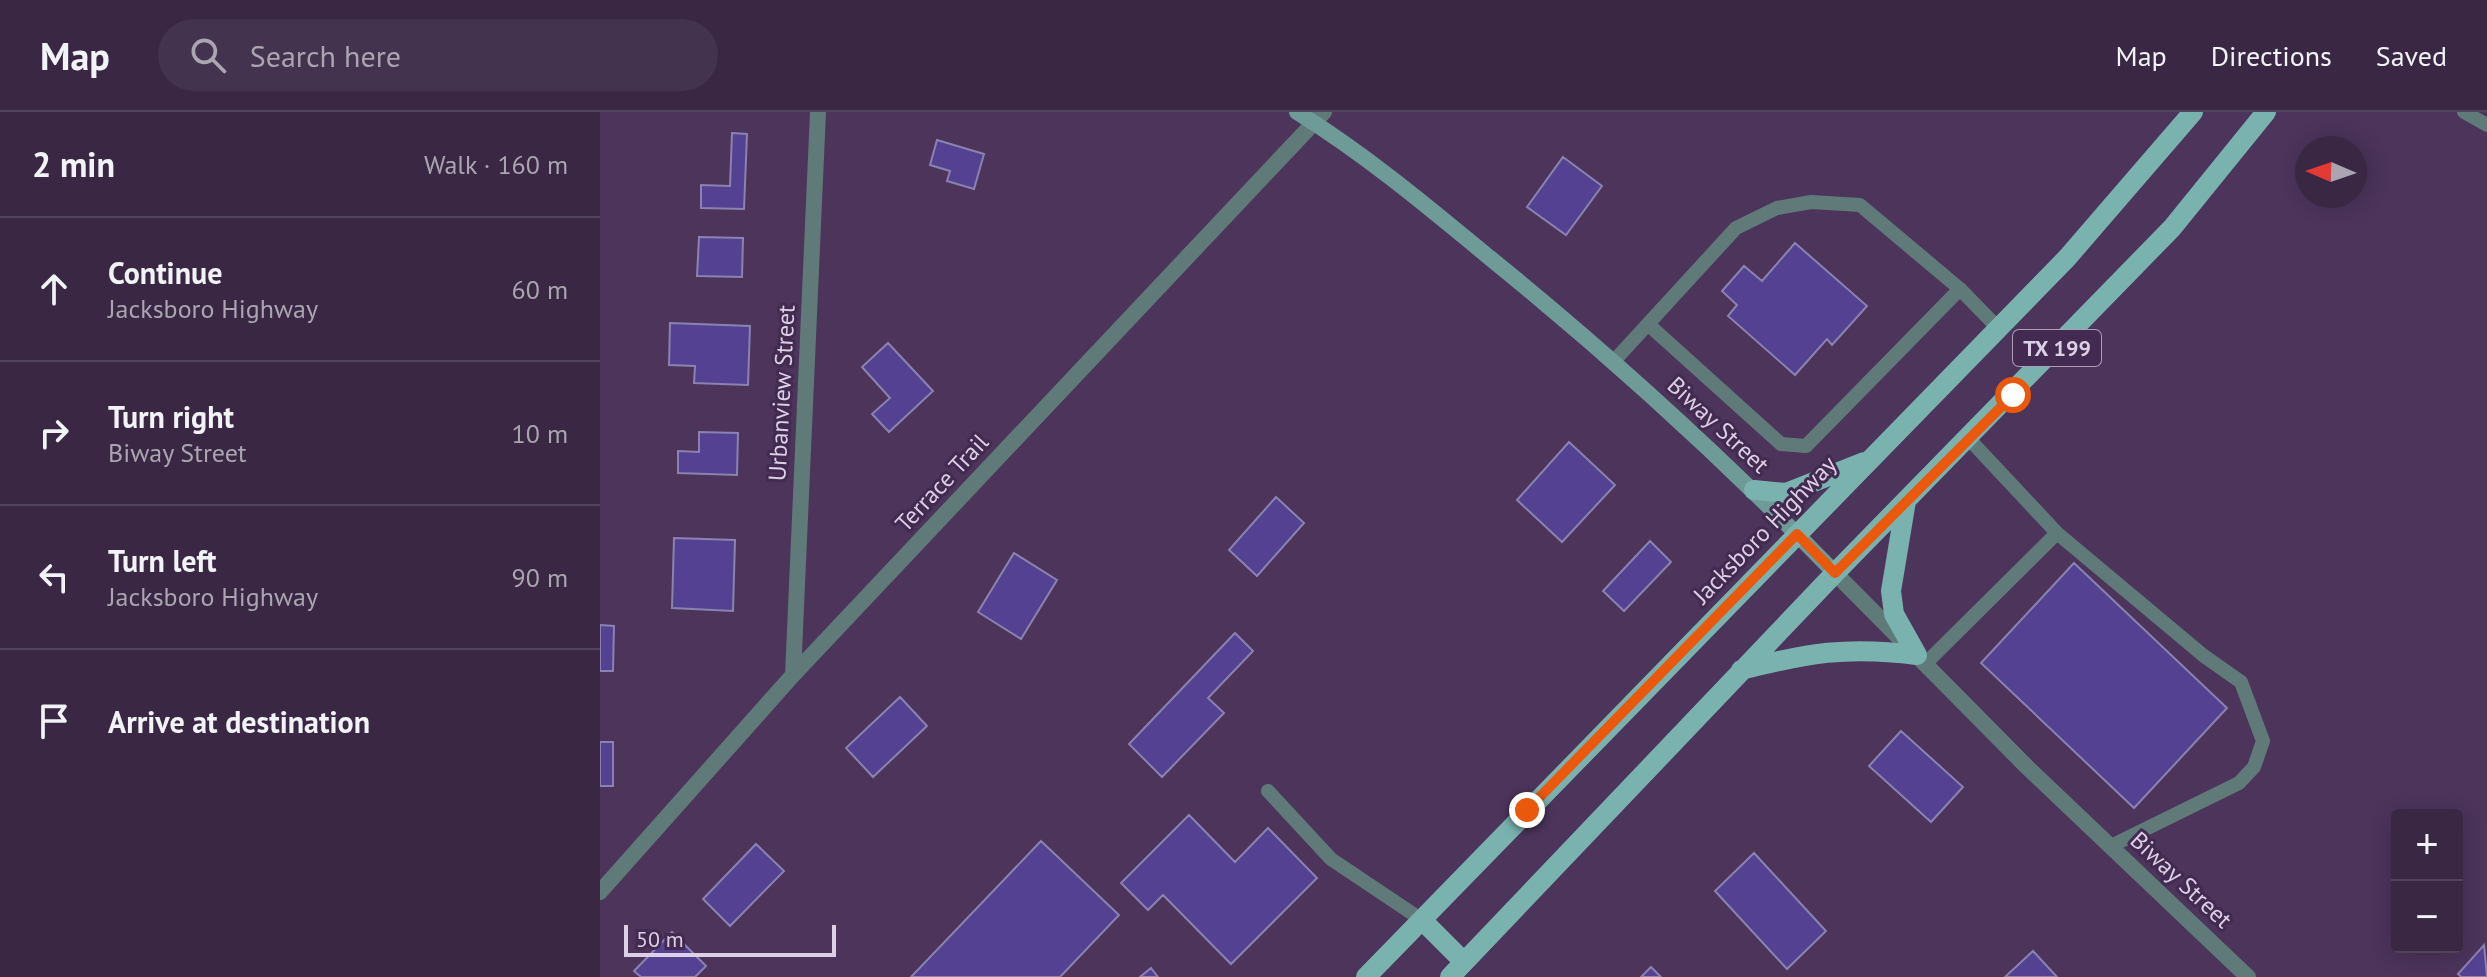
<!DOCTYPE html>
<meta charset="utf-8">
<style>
body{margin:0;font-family:"PT Sans",sans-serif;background:#44334f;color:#f1f3f6}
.controls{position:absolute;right:24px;bottom:24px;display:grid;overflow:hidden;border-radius:8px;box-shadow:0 4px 20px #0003}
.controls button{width:72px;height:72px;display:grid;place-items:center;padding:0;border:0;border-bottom:2px solid #53445d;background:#392744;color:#f1f3f6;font:40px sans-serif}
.compass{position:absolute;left:1695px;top:24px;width:72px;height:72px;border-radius:50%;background:#392744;box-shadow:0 4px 20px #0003;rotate:272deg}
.scale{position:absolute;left:24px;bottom:20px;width:212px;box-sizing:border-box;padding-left:8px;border:4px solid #ddcfe6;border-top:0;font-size:22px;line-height:28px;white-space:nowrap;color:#ddcfe6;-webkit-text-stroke:6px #422a50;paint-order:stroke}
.stop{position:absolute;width:24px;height:24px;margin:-18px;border:6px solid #ea580c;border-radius:50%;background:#fff}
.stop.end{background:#ea580c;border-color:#fff;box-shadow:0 2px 8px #0008}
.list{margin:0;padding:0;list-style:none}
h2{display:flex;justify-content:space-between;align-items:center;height:104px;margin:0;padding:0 32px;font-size:34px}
h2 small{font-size:26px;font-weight:400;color:#aba5b2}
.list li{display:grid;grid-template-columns:52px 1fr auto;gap:24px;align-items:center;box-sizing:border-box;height:144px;padding:0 32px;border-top:2px solid #53445d}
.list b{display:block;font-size:30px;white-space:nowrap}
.list p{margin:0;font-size:26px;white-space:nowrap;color:#aba5b2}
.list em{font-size:26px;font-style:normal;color:#aba5b2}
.icon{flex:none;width:44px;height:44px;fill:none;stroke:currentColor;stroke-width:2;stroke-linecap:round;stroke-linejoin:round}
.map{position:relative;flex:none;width:1887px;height:865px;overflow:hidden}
header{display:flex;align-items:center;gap:48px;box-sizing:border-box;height:112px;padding:0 40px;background:#392744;border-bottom:2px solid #53445d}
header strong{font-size:38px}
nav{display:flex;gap:44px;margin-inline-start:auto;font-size:28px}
.search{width:560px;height:72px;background:#44334f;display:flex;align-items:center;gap:20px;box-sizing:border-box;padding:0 28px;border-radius:44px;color:#aba5b2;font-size:30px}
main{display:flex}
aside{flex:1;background:#392744}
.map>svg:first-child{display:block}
.building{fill:#554192;stroke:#8a82b1;stroke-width:2}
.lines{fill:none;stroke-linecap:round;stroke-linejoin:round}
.lane{stroke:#5f7a78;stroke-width:14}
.street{stroke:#5f7a78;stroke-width:16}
.secondary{stroke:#6e9a97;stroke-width:16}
.primary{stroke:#79b2af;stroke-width:20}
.route{stroke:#ea580c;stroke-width:10}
.labels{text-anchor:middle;stroke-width:6;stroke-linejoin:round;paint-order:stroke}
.shield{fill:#422a50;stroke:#ae9eb9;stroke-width:2}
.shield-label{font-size:22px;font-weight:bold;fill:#ddcfe6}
.street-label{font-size:24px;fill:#ddcfe6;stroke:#422a50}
</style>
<header>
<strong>Map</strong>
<div class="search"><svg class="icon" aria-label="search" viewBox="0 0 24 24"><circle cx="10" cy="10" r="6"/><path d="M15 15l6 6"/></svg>Search here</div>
<nav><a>Map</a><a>Directions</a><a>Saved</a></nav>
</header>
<main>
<aside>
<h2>2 min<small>Walk · 160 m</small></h2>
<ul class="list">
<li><svg class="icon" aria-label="ahead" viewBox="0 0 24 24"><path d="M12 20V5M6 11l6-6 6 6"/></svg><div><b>Continue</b><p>Jacksboro Highway</p></div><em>60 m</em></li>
<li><svg class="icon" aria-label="right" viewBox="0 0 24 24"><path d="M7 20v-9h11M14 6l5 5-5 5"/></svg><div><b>Turn right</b><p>Biway Street</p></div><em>10 m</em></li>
<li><svg class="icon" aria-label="left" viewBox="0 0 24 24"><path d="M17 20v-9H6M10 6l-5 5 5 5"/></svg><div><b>Turn left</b><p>Jacksboro Highway</p></div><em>90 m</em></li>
<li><svg class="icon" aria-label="arrive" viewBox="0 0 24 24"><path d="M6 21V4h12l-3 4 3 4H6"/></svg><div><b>Arrive at destination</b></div></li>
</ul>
</aside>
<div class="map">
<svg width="1887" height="865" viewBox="0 0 1887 865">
<rect width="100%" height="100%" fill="#4c345b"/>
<path class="building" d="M132,21L147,22L144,97L101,96V73L130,74Z
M337,28L384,42L374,77L347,69L350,59L330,53Z
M963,45L1002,74L966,123L927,95Z
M99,125L143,126L142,165L97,164Z
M1195,131L1267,194L1232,233L1227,227L1195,263L1128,204L1137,193L1122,179L1144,154L1162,169Z
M70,211L150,214L148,273L94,271L95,254L69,253Z
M288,231L333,279L289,320L272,302L290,286L262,255Z
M99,320L138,321L137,363L78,361V339L99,340Z
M969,330L1015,373L962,430L917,388Z
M676,385L704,411L657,464L629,438Z
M74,426L135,428L133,499L72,496Z
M1050,429L1071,450L1024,499L1003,479Z
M414,441L457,468L421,527L378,500Z
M1474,451L1627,596L1534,696L1381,551Z
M0,513L14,514L13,559H0Z
M635,521L653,539L608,586L624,601L562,665L529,632Z
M300,585L327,614L273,665L246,636Z
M1301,619L1363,675L1331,710L1269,654Z
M0,630H13V674H0Z
M589,703L635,750L668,716L717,766L631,852L563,783L548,798L521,771Z
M441,729L519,803L460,865H311Z
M156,732L184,759L130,814L103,787Z
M1154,741L1226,819L1187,857L1115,779Z
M72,820L106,854L95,865H41L34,859Z
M1884,833L1887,865H1861L1858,862Z
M1433,839L1457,865H1405Z
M1051,855L1061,865H1041Z
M551,856L558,865H540Z"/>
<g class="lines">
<path class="lane" d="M1864,0L1887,13
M1050,214L1181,332L1206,334L1360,177
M1014,249L1136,116L1177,96L1211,90L1260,93L1360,177L1397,215
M1369,327L1457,421L1604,544L1641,570L1663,629L1654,655L1639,671L1511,734
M1325,552L1457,421
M668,679L731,747L822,808"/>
<path class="street" d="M1235,461L1427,655L1648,865
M193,563L218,0
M0,780L193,563L724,0"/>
<path class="secondary" d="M697,0C766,43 827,94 890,146C1011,244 1126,349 1235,461"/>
<path class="primary" d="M1154,378L1186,381L1264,350
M1306,389L1291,479L1294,502L1317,543
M1141,558C1208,541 1247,534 1317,543
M822,808L864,850
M766,865L1467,146L1593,0
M850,865L1235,461L1572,116L1666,0"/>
</g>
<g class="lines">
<path class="route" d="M927,698L1197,422L1235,461L1413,283"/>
</g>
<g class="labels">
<rect class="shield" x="1413" y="218" width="88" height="36" rx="6"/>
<g class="shield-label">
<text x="1457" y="244">TX 199</text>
</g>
<g class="street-label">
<text transform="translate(182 281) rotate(-87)" y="8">Urbanview Street</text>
<text transform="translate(1118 313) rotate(43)" y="8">Biway Street</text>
<text transform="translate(342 371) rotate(-47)" y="8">Terrace Trail</text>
<text transform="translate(1165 418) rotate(-46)" y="8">Jacksboro Highway</text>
<text transform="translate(1581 768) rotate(43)" y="8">Biway Street</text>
</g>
</g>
</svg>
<div class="controls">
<button>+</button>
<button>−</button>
</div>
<svg class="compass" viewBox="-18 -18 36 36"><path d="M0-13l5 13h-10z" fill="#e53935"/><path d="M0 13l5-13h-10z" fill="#aba5b2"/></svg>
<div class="scale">50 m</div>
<div class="stop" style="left:1413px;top:283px"></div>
<div class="stop end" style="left:927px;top:698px"></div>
</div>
</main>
